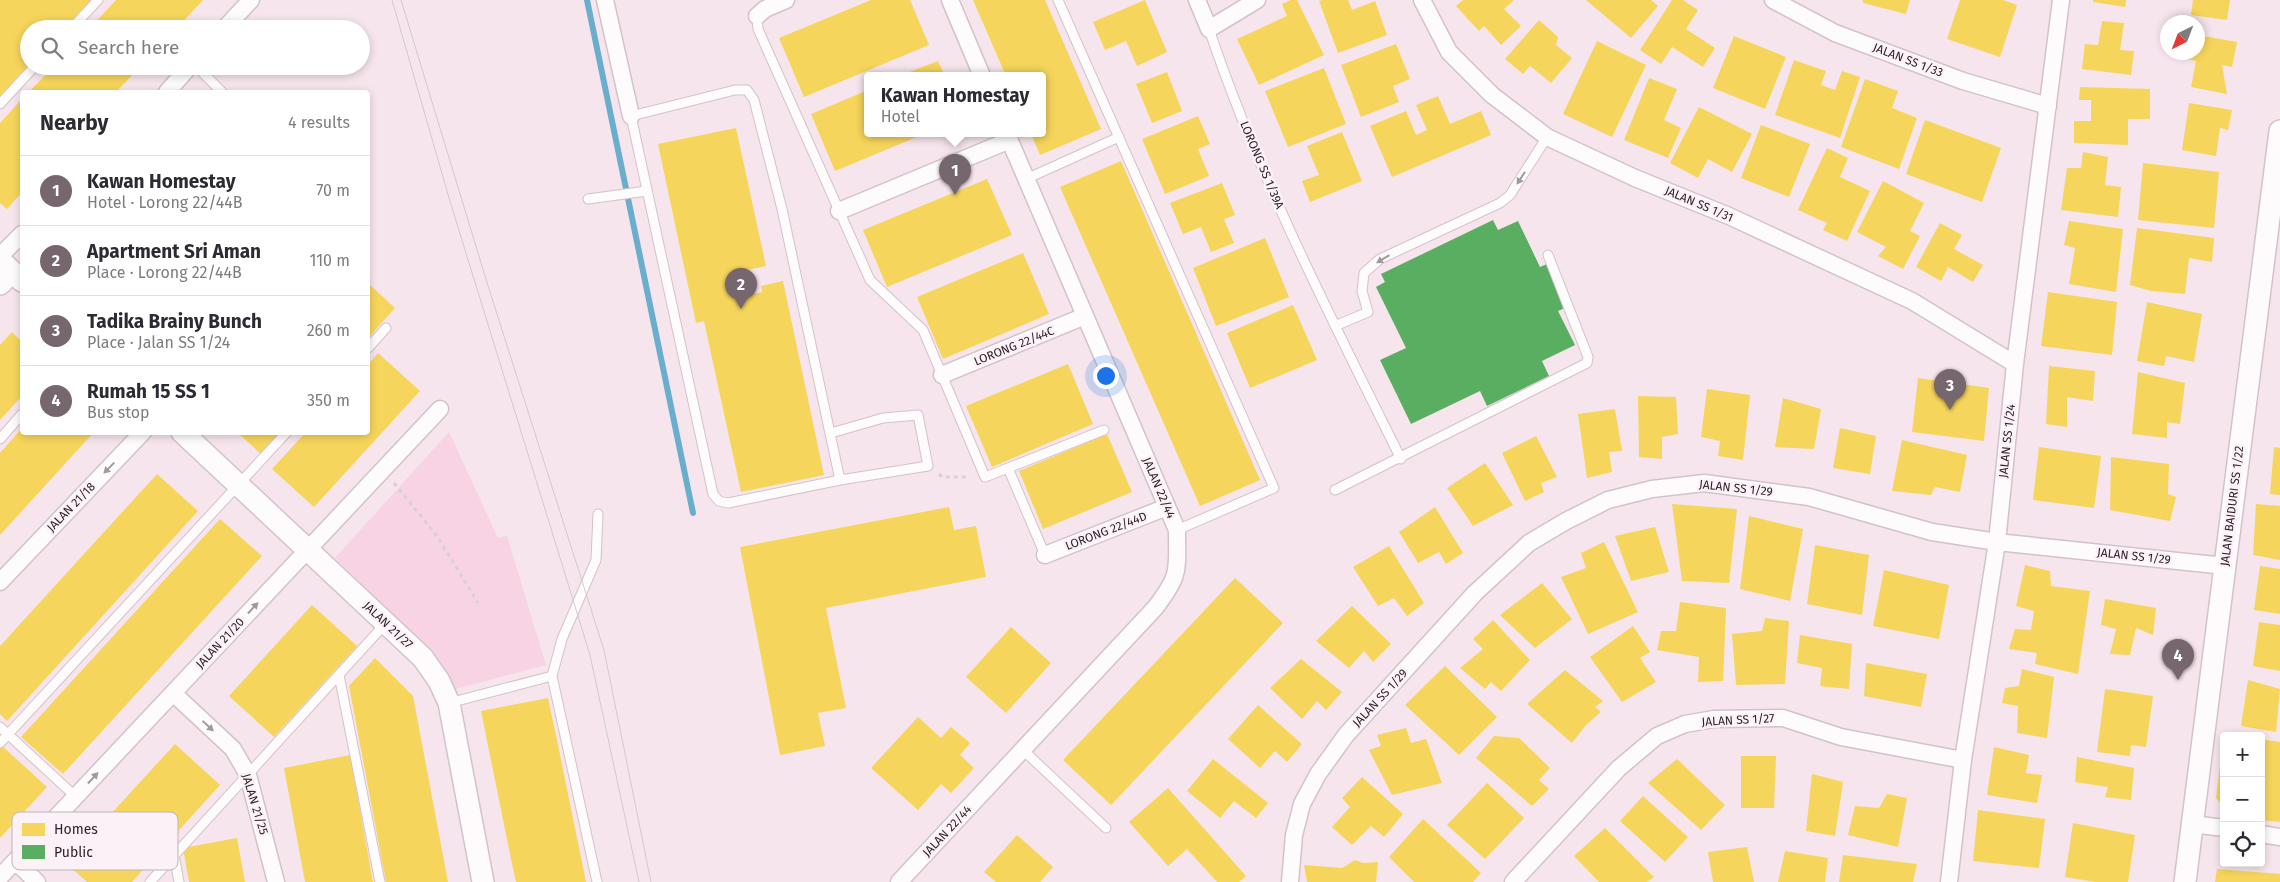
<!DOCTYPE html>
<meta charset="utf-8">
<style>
body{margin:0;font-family:"Fira Sans",sans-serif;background:#f2f2f3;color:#2b2b33}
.controls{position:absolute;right:15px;bottom:15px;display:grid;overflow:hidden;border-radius:5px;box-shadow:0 2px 8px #0003}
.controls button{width:45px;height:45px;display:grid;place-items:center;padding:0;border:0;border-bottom:1px solid #e1e1e2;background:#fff;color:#2b2b33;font:25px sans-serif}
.compass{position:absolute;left:2160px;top:15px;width:45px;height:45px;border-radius:50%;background:#fff;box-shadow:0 2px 8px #0003;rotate:222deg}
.you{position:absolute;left:1105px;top:375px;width:18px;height:18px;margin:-12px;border:4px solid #fff;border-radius:50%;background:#1a73e8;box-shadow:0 0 0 8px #1a73e833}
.badge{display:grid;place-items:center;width:32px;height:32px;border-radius:50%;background:#76666d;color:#fff;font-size:16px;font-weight:700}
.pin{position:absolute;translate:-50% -41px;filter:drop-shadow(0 1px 2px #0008)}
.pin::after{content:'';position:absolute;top:26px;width:18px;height:15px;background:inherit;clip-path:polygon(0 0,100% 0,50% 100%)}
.popup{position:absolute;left:864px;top:72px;width:182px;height:65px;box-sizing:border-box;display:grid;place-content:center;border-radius:5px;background:#fff;filter:drop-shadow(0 1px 4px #0005);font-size:16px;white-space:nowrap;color:#7c7c81}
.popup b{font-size:19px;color:#2b2b33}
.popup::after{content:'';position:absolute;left:50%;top:100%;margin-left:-10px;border:10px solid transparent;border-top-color:#fff}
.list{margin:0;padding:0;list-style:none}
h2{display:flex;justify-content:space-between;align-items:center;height:65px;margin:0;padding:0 20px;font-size:21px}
h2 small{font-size:16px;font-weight:400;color:#7c7c81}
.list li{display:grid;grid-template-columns:32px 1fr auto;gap:15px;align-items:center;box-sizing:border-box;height:70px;padding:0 20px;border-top:1px solid #e1e1e2}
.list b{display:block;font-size:19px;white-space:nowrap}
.list p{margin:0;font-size:16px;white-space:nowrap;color:#7c7c81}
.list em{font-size:16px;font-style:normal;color:#7c7c81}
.icon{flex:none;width:28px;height:28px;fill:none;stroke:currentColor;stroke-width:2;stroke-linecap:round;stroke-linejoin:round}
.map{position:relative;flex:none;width:2280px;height:882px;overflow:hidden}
.search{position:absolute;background:#fff;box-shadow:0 2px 8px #0003;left:20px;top:20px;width:350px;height:55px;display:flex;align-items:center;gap:12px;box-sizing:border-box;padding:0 18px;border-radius:28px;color:#7c7c81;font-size:19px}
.panel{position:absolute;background:#fff;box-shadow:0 2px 8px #0003;left:20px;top:90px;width:350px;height:345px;border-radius:5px}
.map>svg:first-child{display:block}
.green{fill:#f8d3e3}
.homes{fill:#f6d55c}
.public{fill:#5aae61}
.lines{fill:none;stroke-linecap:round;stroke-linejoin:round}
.stream{stroke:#69afcd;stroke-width:6}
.service-casing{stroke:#d2c3c9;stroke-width:11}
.minor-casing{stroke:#d2c3c9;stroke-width:19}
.tertiary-casing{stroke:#d2c3c9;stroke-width:24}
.path{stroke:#d7d1d4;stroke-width:3;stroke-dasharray:4 4;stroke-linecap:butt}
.service{stroke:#fefbfc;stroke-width:9}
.minor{stroke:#fefbfc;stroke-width:16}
.tertiary{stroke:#fefbfc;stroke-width:21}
.tram{stroke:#cfcbcd;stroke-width:1}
.oneway{fill:#a2999d}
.labels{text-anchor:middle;stroke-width:5;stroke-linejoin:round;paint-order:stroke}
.street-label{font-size:12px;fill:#312229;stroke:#faf2f6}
.key{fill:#faf2f6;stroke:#beb4b8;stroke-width:1}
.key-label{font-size:14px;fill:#312229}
</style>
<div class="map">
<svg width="2280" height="882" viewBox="0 0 2280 882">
<rect width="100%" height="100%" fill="#f6e5ec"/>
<path class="green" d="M449,432L498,538L507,536L546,665L451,690L443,668L428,648L335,558Z"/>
<path class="homes" d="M0,0H91L64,29H29V67L0,97Z
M116,0H203L176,29H89Z
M871,0H910L929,45L804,97L779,38Z
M973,0H1045L1101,129L1040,155L1031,134H1042V76H1006Z
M1145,0L1167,52L1137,66L1126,41L1105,50L1093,22Z
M1291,0H1297L1324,55L1259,85L1237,39L1287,16L1282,4Z
M1323,0H1348L1352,10L1375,1L1387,35L1338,53L1319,1Z
M1463,0H1514L1504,9L1521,26L1501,45L1484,26L1479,31L1456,6Z
M1586,0H1651L1658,6L1631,38Z
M1672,0H1683L1698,10L1686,29L1715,48L1703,67L1672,47L1661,64L1640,50Z
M1863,0H1910L1906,14L1863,3Z
M1960,0H2003L2017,5L2000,57L1947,39Z
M2093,0H2126L2125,7L2093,2Z
M2193,0H2230L2227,20L2191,15Z
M1539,20L1558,37L1556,45L1572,58L1551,83L1530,66L1523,74L1505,59Z
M2102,21L2124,23L2120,50L2134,51L2131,75L2082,69L2085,44L2098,45Z
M2198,35L2237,42L2232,67L2222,65L2227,94L2191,87L2196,61L2175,57L2176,52H2198Z
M1734,36L1786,57L1765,109L1713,88Z
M1597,41L1646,65L1612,137L1563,114Z
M1396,44L1410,79L1393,86L1399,102L1361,117L1341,65Z
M1794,60L1826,71L1821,85L1835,90L1842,71L1860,77L1840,138L1775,115Z
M938,61L945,76H901L917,69Z
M54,66H141L116,92H29Z
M1324,68L1346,124L1288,147L1265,91Z
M1167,72L1182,111L1152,123L1136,84Z
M1649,78L1677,89L1664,120L1681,128L1668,158L1624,140Z
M1865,79L1898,91L1892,108L1917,118L1899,169L1841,147Z
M2080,87L2150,89V119H2128V145L2074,143V121H2091V100H2079Z
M868,90V134H924L835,171L811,114Z
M1438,96L1450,124L1481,111L1491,135L1392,177L1370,126L1406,111L1416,135L1427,130L1416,105Z
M22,99V192L7,209L0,203V123Z
M2189,103L2232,110L2228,130L2220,128L2216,156L2182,150Z
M1699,107L1752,134L1732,172L1708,159L1698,178L1670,163Z
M1198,116L1210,144L1198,149L1209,176L1165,194L1142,139Z
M1925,120L2001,148L1982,202L1906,174Z
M1761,125L1810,144L1789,197L1741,178Z
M736,128L766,266L736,272L739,285L731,286L733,298L762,292L761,286L783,281L824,475L741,492L704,321L696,323L658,144Z
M1342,132L1362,181L1310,202L1302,181L1319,175L1307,146Z
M1827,148L1848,158L1840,177L1870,191L1847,241L1823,230L1827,223L1798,210Z
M2083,152L2108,157L2105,185L2121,187L2118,217L2061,210L2067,168H2081Z
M1121,161L1260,480L1200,506L1060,187Z
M2143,163L2219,172L2214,228L2138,220Z
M987,179L1012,235L887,287L863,230Z
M1883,181L1924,203L1910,231L1920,236L1903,269L1878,256L1886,247L1857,232Z
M1222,183L1235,215L1224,219L1234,243L1211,252L1201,227L1183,234L1170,203Z
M2069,221L2123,229L2116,292L2069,284L2075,248L2064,245Z
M1940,223L1962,235L1954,249L1983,265L1973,282L1948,267L1941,281L1916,267Z
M2137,228L2214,238L2212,262L2189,258L2185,294L2151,291L2130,285Z
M1265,238L1289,297L1216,326L1193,268Z
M1023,253L1049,314L943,359L917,297Z
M368,283L395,308L368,338Z
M2048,292L2117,302L2112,355L2041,346Z
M2147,302L2202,314L2194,362L2166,356L2164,366L2137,361Z
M1293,305L1317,360L1250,388L1227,333Z
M12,332L22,342V396L0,420V345Z
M378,353L420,391L314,507L272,469L306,432H368V365Z
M1068,364L1093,424L992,467L966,406Z
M2049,366L2095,371L2093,401L2067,397V427L2046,424Z
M2138,372L2185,383L2180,424L2167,422V438L2132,434Z
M1918,378L1989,388L1984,441L1912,432Z
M1707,389L1750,395L1743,460L1718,456L1720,441L1701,437Z
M1638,396L1676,397L1678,434L1662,437V459L1639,457Z
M1783,398L1821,409L1814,449L1775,447Z
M1615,409L1622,451L1609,452L1612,472L1587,478L1578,414Z
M22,428V432H94L0,535V453Z
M1840,428L1876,436L1870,474L1833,468Z
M237,432H282L262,455Z
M1107,434L1132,492L1043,529L1019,471Z
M1536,436L1557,477L1541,483L1544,492L1525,501L1502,453Z
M1902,440L1967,455L1960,492L1935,487L1931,495L1892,491Z
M2039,447L2101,456L2094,508L2033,500Z
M2274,447L2280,448V495L2270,494Z
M2111,457L2169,464L2168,494L2176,497L2170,521L2110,510Z
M1485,463L1513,505L1473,526L1447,488Z
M157,474L198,511L7,721L0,714V646Z
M1672,504L1737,509L1729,583L1682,581Z
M2256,504L2280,506V560L2253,555Z
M949,507L954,530L976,526L986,577L826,608L846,708L818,713L825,746L780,755L740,547Z
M1435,507L1463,553L1446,564L1439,552L1418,563L1399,532Z
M1749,516L1803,529L1790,601L1740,589Z
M220,519L262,556L63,774L21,737Z
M1655,527L1669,572L1631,581L1615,536Z
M1604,542L1638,612L1588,634L1561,577L1586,568L1581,553Z
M1815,545L1869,555L1862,615L1807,604Z
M1389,546L1424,603L1407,616L1394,598L1378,606L1353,567Z
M2025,565L2050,571L2051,586L2090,591L2078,674L2035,664L2037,653L2009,649L2015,629L2031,630L2034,611L2016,606Z
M2260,566L2280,569V614L2254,610Z
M1884,570L1949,585L1939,639L1873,626Z
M1235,578L1283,623L1111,805L1063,760Z
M1542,583L1572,619L1535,648L1500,615Z
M2105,599L2156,608L2153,635L2136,628L2130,655L2110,654L2116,629L2101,625Z
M1680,602L1726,608L1723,681L1698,682L1699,657L1657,650L1661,631H1676Z
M312,605L357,646L274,737L229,696Z
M1352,606L1391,644L1373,662L1364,651L1349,668L1316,641Z
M1765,618L1789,621L1785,684L1736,685L1732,634L1762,631Z
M1493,620L1530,660L1501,691L1491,682L1485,689L1460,668L1483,649L1473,639Z
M2259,622L2280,625V671L2253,666Z
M1633,626L1650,652L1640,658L1656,682L1622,702L1590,657Z
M1011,627L1051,663L1006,713L966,677Z
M1800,635L1852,644L1849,689L1820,686L1822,668L1797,663Z
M375,658L413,696L448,882H386L349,686Z
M1301,659L1342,692L1326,710L1317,701L1302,719L1270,688Z
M1866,663L1927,674L1921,707L1864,696Z
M1445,666L1497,717L1459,755L1405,705Z
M2022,669L2054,677L2047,738L2017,733L2018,706L2002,703L2005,688L2019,686Z
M1565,670L1603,701L1595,707L1601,712L1586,725L1572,743L1527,704Z
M2248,680L2280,689L2276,732L2241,726Z
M2105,689L2153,696L2146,747L2131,745L2130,756L2097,752Z
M548,698L557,740L586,882H516L511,859L481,711Z
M1258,705L1302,744L1287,762L1275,751L1260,768L1228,739Z
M918,717L941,738L951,727L970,743L960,755L974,768L951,793L941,784L918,810L871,768Z
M1406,728L1411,743L1426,739L1442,783L1392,795L1369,750L1381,746L1377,735Z
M2224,732L2239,735V736H2223Z
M1494,736L1519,738L1550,768L1539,780L1549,789L1532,806L1476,758Z
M2261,739L2280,742V822L2261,820Z
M2223,743H2224V808L2216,798Z
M175,744L220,785L132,882H87L66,863Z
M1,745L47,787L0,838V746Z
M1994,747L2029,755L2026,773L2042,775L2037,803L1987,795Z
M350,755L373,882H305L284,768Z
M1741,756H1776L1774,808H1741Z
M2077,757L2134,768L2131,800L2105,797L2108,787L2075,782Z
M1213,759L1268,803L1256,818L1234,801L1220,818L1187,791Z
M1677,759L1725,805L1701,830L1648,783Z
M1812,774L1843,782L1835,836L1806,831Z
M1362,777L1403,814L1384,837L1371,826L1352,845L1332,827L1350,807L1342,798Z
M1487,783L1524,818L1485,859L1447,825Z
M1168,788L1246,876L1239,882H1217L1187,849L1168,866L1129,822Z
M1887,794L1907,798L1898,847L1848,835L1855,806L1879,808Z
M1643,796L1688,837L1665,862L1620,821Z
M1978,810L2045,819L2039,868L1973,861Z
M1423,819L1481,873L1473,882H1414L1389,857Z
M2073,823L2135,835L2128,882H2096L2065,877Z
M1605,828L1654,877L1647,882H1599L1574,856Z
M1017,835L1053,867L1040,882H996L984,872Z
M237,838L245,882H189L183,848Z
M1747,847L1754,882H1713L1708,852Z
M1785,851L1828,858L1825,882H1778Z
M1843,855L1917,864L1913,882H1839Z
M1355,860L1363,863L1378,862L1376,882H1307L1304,865L1342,868Z
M2217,869L2280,874V882H2215Z"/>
<path class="public" d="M1493,220L1498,230L1518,221L1540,267L1547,264L1567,307L1558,311L1575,345L1542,361L1549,376L1487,406L1480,391L1411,424L1380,360L1406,348L1376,287L1385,282L1381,274Z"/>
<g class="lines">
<path class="stream" d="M587,0L693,513"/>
<g class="service-casing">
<path id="service" d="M1058,0L1274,488L1177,530
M757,16L758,29L870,280L923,330L985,477L1008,468L1045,555
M71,29L98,0
M1209,29C1259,178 1331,318 1401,459
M196,66L222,92
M735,90H747L754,100L782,209L840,480L728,503L719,501L713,494L631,116Z
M0,104L35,66
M1026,179L1119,137
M588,199L647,191
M1335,326L1368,312L1362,291L1364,273L1380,259L1500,203L1510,195L1547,137
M368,348L386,328
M831,433L883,418L918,415L928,466L840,480
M0,439L22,414
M1008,468L1104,430
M1335,490L1587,363L1588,357L1548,255
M339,675L380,882
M552,676L562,639L596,560L598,514
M449,703L552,676L597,882
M0,727L76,797
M0,743L287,432
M1023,750L1106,828
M174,855L179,882
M150,882L385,624"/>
</g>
<g class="minor-casing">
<path id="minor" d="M605,0L631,116
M950,0L982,76
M1197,0L1209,29L1257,0
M1422,0L1449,52L1492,95L1547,137L1635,178L1729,216L1912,301L2015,364
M1773,0L1835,33L1963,81L2048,106
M757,16L765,9L786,0
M224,29L251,0
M167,92L190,66
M839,211L1010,140
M0,256L22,234
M942,375L1085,316
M1045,555L1167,507
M0,582L143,432
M173,693L233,749L248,775L276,882
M2192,824L2224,828
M2261,834L2280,837
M15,861L37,882
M0,877L440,409
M899,882L1155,608C1181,574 1177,571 1177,530L1007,134
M1290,882L1294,835L1302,804L1318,774L1346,735L1475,593L1529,543L1566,521L1608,500L1652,489L1704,483L1809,497L1932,532L1997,542L2225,566
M1513,882L1619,768L1657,736L1685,724L1714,719L1783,718L1841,737L1963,760
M1949,882L1963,760L1997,542L2015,364L2061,0"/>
</g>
<g class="tertiary-casing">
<path id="tertiary" d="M0,260L22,281
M0,284L12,272
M182,432L423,658L439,681L449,703L483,882
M2185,882L2280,131"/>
</g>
<path class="path" d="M939,474L942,477H970
M394,483L437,536L478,603"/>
<use href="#service" class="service"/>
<use href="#minor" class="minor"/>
<use href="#tertiary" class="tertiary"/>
<path class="tram" d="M392,0L449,198L590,655L639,882
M401,0L489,289L604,650L651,882"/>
</g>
<defs><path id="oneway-solid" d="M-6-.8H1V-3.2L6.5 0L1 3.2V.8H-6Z" transform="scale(1.25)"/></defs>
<g class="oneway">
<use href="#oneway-solid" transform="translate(1521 178) rotate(123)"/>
<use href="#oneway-solid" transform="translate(1383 259) rotate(149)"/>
<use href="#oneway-solid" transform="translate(109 468) rotate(134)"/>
<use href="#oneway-solid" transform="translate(253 608) rotate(-47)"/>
<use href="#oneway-solid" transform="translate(208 726) rotate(43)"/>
<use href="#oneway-solid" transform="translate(93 778) rotate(-47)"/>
</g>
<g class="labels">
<g class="street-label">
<text transform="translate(1908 60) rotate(21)" y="4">JALAN SS 1/33</text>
<text transform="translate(1262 165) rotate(67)" y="4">LORONG SS 1/39A</text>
<text transform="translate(1699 204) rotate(23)" y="4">JALAN SS 1/31</text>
<text transform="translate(1014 346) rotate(-22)" y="4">LORONG 22/44C</text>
<text transform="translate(2007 441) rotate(-84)" y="4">JALAN SS 1/24</text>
<text transform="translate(1159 488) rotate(67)" y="4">JALAN 22/44</text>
<text transform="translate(1736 488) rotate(6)" y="4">JALAN SS 1/29</text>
<text transform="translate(2232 506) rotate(-83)" y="4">JALAN BAIDURI SS 1/22</text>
<text transform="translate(71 507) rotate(-46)" y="4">JALAN 21/18</text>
<text transform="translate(1106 531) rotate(-21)" y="4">LORONG 22/44D</text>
<text transform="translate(2134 556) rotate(6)" y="4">JALAN SS 1/29</text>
<text transform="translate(388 625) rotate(43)" y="4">JALAN 21/27</text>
<text transform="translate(220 643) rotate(-47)" y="4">JALAN 21/20</text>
<text transform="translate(1380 698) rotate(-47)" y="4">JALAN SS 1/29</text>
<text transform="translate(1738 720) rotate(-3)" y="4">JALAN SS 1/27</text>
<text transform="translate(255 804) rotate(73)" y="4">JALAN 21/25</text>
<text transform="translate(947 831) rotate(-47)" y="4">JALAN 22/44</text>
</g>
</g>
<rect x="12" y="812" width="166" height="58" rx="8" class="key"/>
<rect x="22" y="823" width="23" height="13" fill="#f6d55c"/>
<rect x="22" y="845" width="23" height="14" fill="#5aae61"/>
<g class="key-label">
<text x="54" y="834">Homes</text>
<text x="54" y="857">Public</text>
</g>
</svg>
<div class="controls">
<button>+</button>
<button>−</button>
<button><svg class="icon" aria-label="locate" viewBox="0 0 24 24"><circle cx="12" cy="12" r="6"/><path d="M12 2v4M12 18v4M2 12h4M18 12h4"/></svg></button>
</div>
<svg class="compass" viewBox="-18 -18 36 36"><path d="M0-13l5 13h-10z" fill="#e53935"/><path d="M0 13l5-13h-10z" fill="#7c7c81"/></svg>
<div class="you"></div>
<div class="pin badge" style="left:955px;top:195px">1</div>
<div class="popup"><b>Kawan Homestay</b>Hotel</div>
<div class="pin badge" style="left:741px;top:309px">2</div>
<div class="pin badge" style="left:1950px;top:410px">3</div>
<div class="pin badge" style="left:2178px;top:680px">4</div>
<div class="search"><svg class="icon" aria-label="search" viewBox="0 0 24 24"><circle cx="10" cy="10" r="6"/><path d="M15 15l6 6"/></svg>Search here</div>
<section class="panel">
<h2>Nearby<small>4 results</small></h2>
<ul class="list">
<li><span class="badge">1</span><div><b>Kawan Homestay</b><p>Hotel · Lorong 22/44B</p></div><em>70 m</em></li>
<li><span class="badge">2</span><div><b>Apartment Sri Aman</b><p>Place · Lorong 22/44B</p></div><em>110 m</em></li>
<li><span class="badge">3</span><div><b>Tadika Brainy Bunch</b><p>Place · Jalan SS 1/24</p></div><em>260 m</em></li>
<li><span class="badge">4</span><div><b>Rumah 15 SS 1</b><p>Bus stop</p></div><em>350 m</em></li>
</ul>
</section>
</div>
